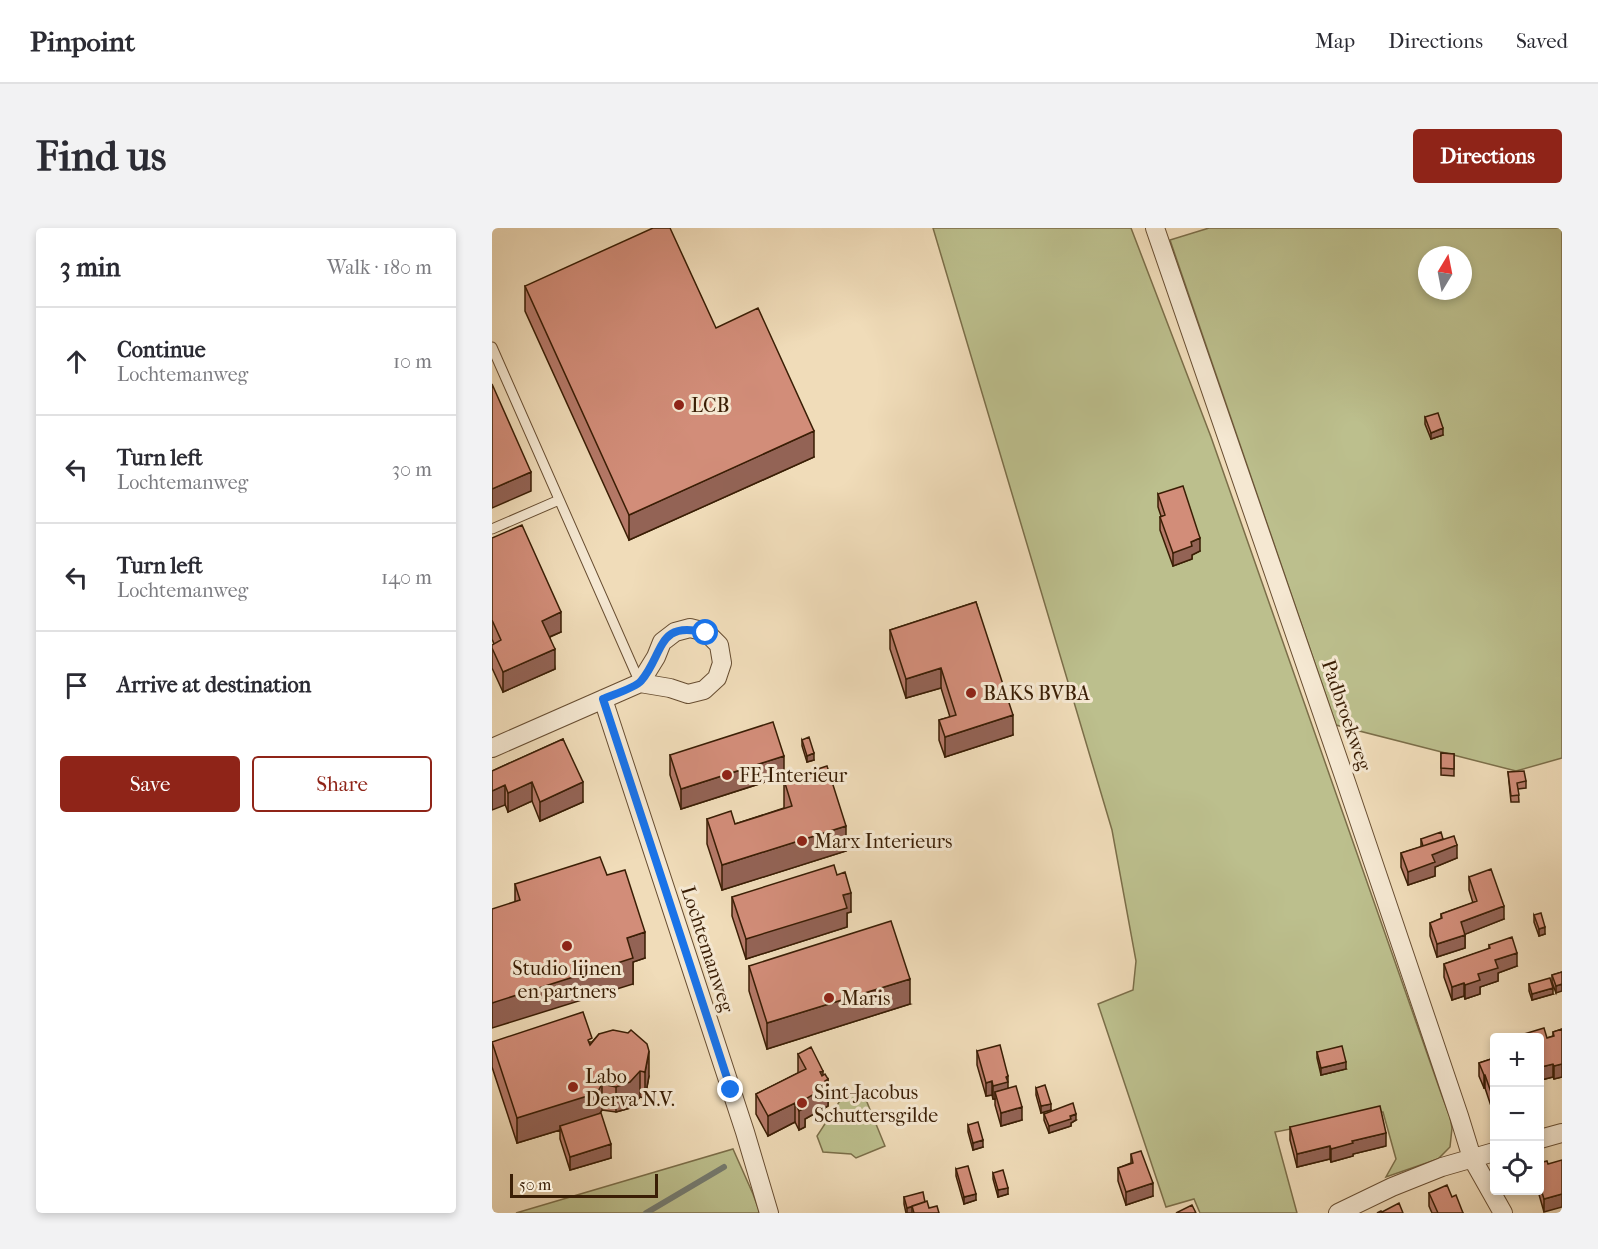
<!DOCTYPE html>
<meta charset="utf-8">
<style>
body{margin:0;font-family:"IM FELL French Canon",serif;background:#f2f2f3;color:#2b2b33}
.controls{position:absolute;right:18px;bottom:18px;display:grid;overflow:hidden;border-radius:6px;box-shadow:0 3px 9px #0003}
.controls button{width:54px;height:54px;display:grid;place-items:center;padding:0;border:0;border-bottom:2px solid #e1e1e2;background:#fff;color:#2b2b33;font:30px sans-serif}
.compass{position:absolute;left:926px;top:18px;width:54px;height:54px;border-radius:50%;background:#fff;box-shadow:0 3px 9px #0003;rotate:10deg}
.scale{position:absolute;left:18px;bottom:15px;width:148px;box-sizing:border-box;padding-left:6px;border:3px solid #3a1e05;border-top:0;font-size:16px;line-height:21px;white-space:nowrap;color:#3a1e05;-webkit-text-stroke:4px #f5e8d2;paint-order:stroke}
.stop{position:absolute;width:18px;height:18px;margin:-14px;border:4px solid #1a73e8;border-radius:50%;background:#fff}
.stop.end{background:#1a73e8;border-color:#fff;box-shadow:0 2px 6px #0008}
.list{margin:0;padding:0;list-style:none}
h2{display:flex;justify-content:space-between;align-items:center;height:78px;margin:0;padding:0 24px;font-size:26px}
h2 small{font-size:20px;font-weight:400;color:#7c7c81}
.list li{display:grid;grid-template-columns:39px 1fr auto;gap:18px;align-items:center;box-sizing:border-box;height:108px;padding:0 24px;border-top:2px solid #e1e1e2}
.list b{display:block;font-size:22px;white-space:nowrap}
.list p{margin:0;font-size:20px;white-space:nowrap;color:#7c7c81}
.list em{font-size:20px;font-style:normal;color:#7c7c81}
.actions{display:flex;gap:12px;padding:18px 24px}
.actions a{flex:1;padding:14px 0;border:2px solid #8f2418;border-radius:6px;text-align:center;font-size:21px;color:#8f2418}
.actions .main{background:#8f2418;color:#fff}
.icon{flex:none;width:33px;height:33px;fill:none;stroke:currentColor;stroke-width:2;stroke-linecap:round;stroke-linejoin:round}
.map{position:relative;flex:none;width:1070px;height:985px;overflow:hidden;border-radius:6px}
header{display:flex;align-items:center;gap:36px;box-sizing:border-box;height:84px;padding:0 30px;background:#fff;border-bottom:2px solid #e1e1e2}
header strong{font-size:28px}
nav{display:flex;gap:33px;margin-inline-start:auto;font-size:21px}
.intro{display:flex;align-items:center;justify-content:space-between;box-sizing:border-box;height:144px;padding:0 36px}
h1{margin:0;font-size:42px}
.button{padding:15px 27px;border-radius:6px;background:#8f2418;color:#fff;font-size:21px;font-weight:700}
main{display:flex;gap:36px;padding:0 36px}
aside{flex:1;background:#fff;border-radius:6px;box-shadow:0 3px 9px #0003}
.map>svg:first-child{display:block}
.green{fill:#bcbf8d;stroke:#7b6e49;stroke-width:1.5;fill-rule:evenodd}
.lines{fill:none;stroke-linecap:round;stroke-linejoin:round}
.stream{stroke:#757b70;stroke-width:6}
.lane-casing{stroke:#684e32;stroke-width:11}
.street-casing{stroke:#684e32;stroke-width:20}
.lane{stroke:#f5e8d2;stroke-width:9}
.street{stroke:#f5e8d2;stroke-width:18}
.wall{fill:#b57968;stroke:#3a1e05;stroke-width:1.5}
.shaded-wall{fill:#936355;stroke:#3a1e05;stroke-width:1.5}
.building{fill:#d28d79;stroke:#3a1e05;stroke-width:1.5}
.route{stroke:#1a73e8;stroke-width:8}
.poi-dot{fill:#8f2418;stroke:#f5e8d2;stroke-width:2}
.labels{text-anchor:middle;stroke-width:6;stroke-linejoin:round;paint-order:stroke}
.poi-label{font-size:20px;fill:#3a1e05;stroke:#f5e8d2;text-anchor:start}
.street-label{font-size:20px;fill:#3a1e05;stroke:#f5e8d2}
</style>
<header>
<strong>Pinpoint</strong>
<nav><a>Map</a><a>Directions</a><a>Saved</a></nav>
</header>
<div class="intro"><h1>Find us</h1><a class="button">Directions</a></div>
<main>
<aside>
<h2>3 min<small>Walk · 180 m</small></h2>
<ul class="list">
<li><svg class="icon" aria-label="ahead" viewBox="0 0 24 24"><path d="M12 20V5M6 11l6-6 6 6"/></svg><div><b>Continue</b><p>Lochtemanweg</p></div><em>10 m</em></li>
<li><svg class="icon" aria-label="left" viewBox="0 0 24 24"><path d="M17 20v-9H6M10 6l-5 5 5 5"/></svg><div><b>Turn left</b><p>Lochtemanweg</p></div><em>30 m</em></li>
<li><svg class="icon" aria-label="left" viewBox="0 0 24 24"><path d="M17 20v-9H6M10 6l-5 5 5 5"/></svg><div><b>Turn left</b><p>Lochtemanweg</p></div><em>140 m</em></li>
<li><svg class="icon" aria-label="arrive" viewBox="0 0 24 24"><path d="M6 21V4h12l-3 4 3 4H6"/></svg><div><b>Arrive at destination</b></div></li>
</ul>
<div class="actions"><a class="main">Save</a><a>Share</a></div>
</aside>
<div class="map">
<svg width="1070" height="985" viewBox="0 0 1070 985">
<rect width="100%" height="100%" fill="#f0dcb9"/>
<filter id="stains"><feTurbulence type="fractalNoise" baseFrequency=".00333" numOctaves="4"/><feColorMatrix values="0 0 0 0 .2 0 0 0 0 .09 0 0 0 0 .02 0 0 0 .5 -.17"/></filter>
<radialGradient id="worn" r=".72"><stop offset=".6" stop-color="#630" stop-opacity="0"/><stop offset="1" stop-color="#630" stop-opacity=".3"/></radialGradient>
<path class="green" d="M441,0H639L719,209L950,868L958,889L960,900L958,919L946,931L894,949L904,931L891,884H885L783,904L805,985H708L702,971L674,979L606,776L641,762L644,733L620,602Z
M717,0H1070V530L1024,543L844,497L678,12ZM935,27H971V63H935Z
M370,862L393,918L364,930L359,926L331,924L325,908L349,871Z
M241,921L261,966L268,985H24Z"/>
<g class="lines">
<path class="stream" d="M154,985L232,939"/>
<g class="lane-casing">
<path id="lane" d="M0,119L148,455
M0,301L67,272"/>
</g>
<g class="street-casing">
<path id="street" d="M663,0L854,554L967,888L980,930L1011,985
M111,471L253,904L277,985
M0,520L148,455L178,460L196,466L212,462L225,450L230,435L227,417L214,404L198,400L183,404L170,414L164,429L148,455
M1048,911L1070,905
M846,985L900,959L950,939L1002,924"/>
</g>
<use href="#lane" class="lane"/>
<use href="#street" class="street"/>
</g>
<path class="wall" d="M33,58L224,100L322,229L137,312L33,83Z
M933,189L951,207L939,211L933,196Z
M666,266L708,323L700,327V331L681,338L668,302V289L669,288L666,279Z
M0,310L69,404L58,409L63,441L11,464L0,440V417L2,416L0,411Z
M484,374L521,507L453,529L447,512V492L458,489L449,460L414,470L398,421V402Z
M71,511L91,574L48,593L40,573L16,584L0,543Z
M310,512L322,532L315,534L310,518Z
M949,525L962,526V548L949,547Z
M178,527L292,548L189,581L178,547Z
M1016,544L1034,553V560L1026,561L1027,574H1019Z
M292,552L354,623L230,662L215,616V591L243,596L292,580Z
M929,611H951L965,630L943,639V648L916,657L909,639V625L929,619Z
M115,647L153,730L141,734V756L23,674V656Z
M345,647L359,684L355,685V699L254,731L240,688V669Z
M977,649L1012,691L973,706V720L945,729L938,708V695L949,691V686L981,675L977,662Z
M1042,687L1053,706L1047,708L1042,694Z
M997,717L1025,738L1006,745V753L988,759V766L973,771L972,768L960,772L952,749V736L997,721Z
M257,738L418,776L275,821L257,763Z
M1070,744L1064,765L1060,754V747Z
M1037,756L1061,766L1040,772L1037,763Z
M1070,801V849L1062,851L1061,849L1049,852L1047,846V810H1032V806L1055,810L1061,808V804Z
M107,806L157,848L153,870L148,869L138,880L124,884L110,882L107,886L119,930L78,942L68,911V902L25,915L0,839V814H100Z
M485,823L516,860L530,892L509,898L503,877V871H501L500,867L494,868L485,837Z
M825,824L854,841L829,847L825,830Z
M306,826L336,851V878L313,891V899L307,902L303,894L276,908L264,886V866L306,845Z
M1002,830L1001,884L993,860H992L987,848V835Z
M544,860L559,882L549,885L544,867Z
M552,886L584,892L579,895V898L557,905L552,892Z
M476,897L491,919L481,922L476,904Z
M798,899L894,918L861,926V928L839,934L838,931L805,939L798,912Z
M639,926L661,968L634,977L626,953V940L639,935Z
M1047,935L1056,936L1052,984L1046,963H1047Z
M464,941L484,972L472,976L464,948Z
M501,945L516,966L506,969L501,951Z
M937,965L960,969L971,985H940L937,978Z
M412,969L433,974L437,980L447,985H414L412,976Z"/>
<path class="shaded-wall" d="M951,200V207L939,211V205Z
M322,203V229L137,312V287Z
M39,244V263L0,280V261Z
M708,310V323L700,327V331L681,338V325L699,314Z
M69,384V404L50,412V393Z
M63,421V441L11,464V444Z
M449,440V460L414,470V451Z
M521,487V507L453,529V509Z
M322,525V532L315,534V528Z
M292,528V548L189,581V561Z
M40,554V573L16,584V565Z
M91,554V574L48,593V574Z
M13,557V577L0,582V563Z
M354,598V623L230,662V637Z
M965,617V630L943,639V648L916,657V644L933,624Z
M359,665V684L355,685V699L254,731V711L351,667Z
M1012,678V691L969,708V694Z
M1053,699V706L1047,708V701Z
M153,704V730L141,734V756L0,800V775L135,710Z
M973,707V720L945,729V716Z
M1025,725V738L1006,745V753L988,759V766L973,771V757L986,746L1003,732Z
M418,751V776L275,821V795Z
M972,755V768L960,772V759Z
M1070,756V763L1064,765V758Z
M1061,760V766L1040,772V766Z
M157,823V848L153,870V844Z
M854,834V841L829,847V840Z
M1061,836V849L1049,852V839Z
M1070,836V849L1062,851V838Z
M148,843V869L138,880L124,884V859Z
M331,843V861L333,853L336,851V878L313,891V899L307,902V883L310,873L328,844Z
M992,847H993V860H992Z
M516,848V861L503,864V871H501V858Z
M500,853V867L494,868V855Z
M110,856V882L105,890L68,898V902L25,915V890Z
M1001,870H1002V883L1001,884Z
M303,875V894L276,908V888Z
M559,876V882L549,885V878Z
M530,879V892L509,898V885Z
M584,886V892L579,895V898L557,905V898Z
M894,905V918L861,926V928L839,934V921L860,913Z
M491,912V919L481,922V915Z
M119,916V930L78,942V929Z
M838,918V931L805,939V926Z
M661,955V968L634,977V964Z
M516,960V966L506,969V962Z
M484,966V972L472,976V969Z
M1070,966V979L1052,984V971Z
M420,979V985H415V980Z"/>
<path class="building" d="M161,0H178L224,100L266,80L322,203L137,287L33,58Z
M0,156L39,244L0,261Z
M946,185L951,200L939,205L933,189Z
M691,258L708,310L699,314L700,318L681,325L668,289L673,287L666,266Z
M30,297L69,384L50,393L63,421L11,444L0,420V417L9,412L0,392V310Z
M484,374L521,487L453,509L447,492L464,487L449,440L414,451L398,402Z
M281,494L292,528L189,561L178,527Z
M317,509L322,525L315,528L310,512Z
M71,511L91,554L48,574L40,554L16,565L13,557L0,563V543Z
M949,525L962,526V541L949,540Z
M335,538L354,598L230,637L215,591L239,583L243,596L300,578L292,552Z
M1032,543L1034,553L1025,555L1027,567L1019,568L1016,544Z
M949,604L951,611L931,618L929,611Z
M962,608L965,617L940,627L943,634L916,644L909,625Z
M108,629L115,647L133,642L153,704L135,710L141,730L0,775V681L28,672L23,656Z
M342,637L345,647L353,644L359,665L351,667L355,680L254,711L240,669Z
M999,641L1012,678L969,694L973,707L945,716L938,695L950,690L949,686L985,673L977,649Z
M1049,685L1053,699L1047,701L1042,687Z
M399,693L418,751L275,795L257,738Z
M1020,709L1025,725L1003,732L1006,740L986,746L988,752L973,757L972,755L960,759L952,736L998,720L997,717Z
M1070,744V756L1064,758L1060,747Z
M1058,750L1061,760L1040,766L1037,756Z
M91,784L100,810L96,812L98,817L107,806L121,802L136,805L139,802L155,816L157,823L153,844L148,843L138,854L124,859L110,856L105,865L25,890L0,814Z
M1052,800L1055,810L1062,808L1061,804L1070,801V836L1062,838L1061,836L1049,839L1047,833V810H1033L1032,806Z
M508,817L516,848L514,849L516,854L501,858L500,853L494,855L485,823Z
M850,818L854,834L829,840L825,824Z
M319,819L331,843L328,844L330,848L333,846L336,851L333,853L336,858L310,873L313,880L307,883L303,875L276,888L264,866L314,841L306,826Z
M1002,830V870H1001L993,847H992L987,835Z
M553,857L559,876L549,878L544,860Z
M524,858L530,879L509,885L503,864Z
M581,875L584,886L578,888L579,891L557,898L552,886Z
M888,878L894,905L860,913L861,915L839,921L838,918L805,926L798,899Z
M109,885L119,916L78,929L68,898Z
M486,894L491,912L481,915L476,897Z
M649,923L661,955L634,964L626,940L641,935L639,926Z
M1070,932V966L1052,971L1047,955V935L1055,933L1056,936Z
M476,938L484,966L472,969L464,941Z
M511,942L516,960L506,962L501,945Z
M955,957L960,969L964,967L971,985H946L937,965Z
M431,964L433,974L415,980L412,969Z
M435,973L437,980L445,978L447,985H422L420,978Z
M907,975L911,985H885L889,983L890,984Z
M700,977L704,985H684Z"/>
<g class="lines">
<path class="route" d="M214,405C165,391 172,426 149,453C143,460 120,467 111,471L239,862"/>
</g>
<g class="poi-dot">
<circle cx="187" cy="177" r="6"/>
<circle cx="479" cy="465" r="6"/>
<circle cx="235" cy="547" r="6"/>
<circle cx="310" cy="613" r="6"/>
<circle cx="75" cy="718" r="6"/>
<circle cx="337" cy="770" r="6"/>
<circle cx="81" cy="859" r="6"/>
<circle cx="310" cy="875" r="6"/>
</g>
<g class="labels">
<g class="poi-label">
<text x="199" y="184">LCB</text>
<text x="491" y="472">BAKS BVBA</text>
<text x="247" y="554">FE-Interieur</text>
<text x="322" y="620">Marx Interieurs</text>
<text x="75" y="747" text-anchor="middle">Studio lijnen<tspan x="75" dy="23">en partners</tspan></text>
<text x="349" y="777">Maris</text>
<text x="93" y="855">Labo<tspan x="93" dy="23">Derva N.V.</tspan></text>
<text x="322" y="871">Sint-Jacobus<tspan x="322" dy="23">Schuttersgilde</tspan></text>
</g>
<g class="street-label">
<text transform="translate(855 487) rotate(71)" y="7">Padbroekweg</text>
<text transform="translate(216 721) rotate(72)" y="7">Lochtemanweg</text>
</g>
</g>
<rect width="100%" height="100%" filter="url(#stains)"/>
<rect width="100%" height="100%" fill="url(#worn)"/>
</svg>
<div class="controls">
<button>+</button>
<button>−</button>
<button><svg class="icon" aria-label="locate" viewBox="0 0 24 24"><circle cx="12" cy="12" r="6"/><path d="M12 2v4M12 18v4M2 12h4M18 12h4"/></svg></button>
</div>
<svg class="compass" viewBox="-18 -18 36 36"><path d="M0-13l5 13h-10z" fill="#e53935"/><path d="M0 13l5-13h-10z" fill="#7c7c81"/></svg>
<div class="scale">50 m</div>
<div class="stop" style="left:214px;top:405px"></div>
<div class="stop end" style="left:239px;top:862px"></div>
</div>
</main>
